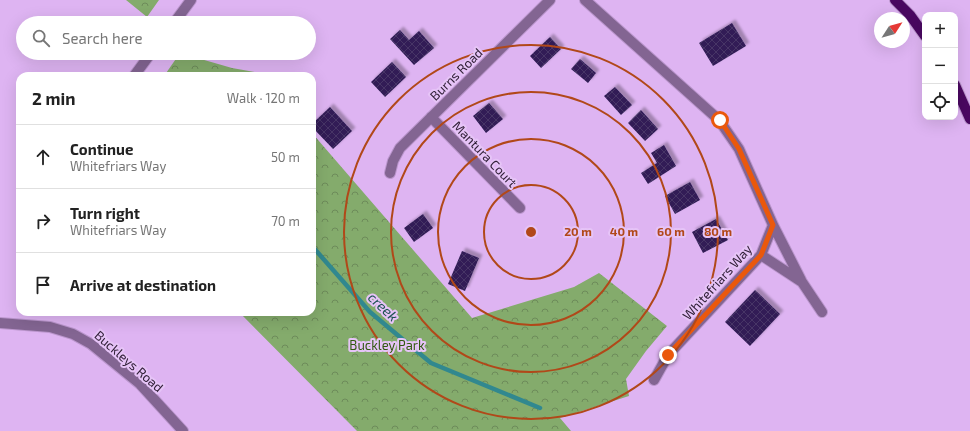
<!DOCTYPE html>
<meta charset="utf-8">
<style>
body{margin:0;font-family:"Exo 2",sans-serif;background:#f2f2f2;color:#222}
.controls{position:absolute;right:12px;top:12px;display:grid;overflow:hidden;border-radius:8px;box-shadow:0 4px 16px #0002}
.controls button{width:36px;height:36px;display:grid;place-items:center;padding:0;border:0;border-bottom:1px solid #e0e0e0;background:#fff;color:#222;font:20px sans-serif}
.compass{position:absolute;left:874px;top:12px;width:36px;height:36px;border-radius:50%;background:#fff;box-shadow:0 4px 16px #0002;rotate:54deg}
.stop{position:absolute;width:12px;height:12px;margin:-9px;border:3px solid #ea580c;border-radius:50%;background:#fff}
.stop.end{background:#ea580c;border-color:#fff;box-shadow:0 1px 4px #0008}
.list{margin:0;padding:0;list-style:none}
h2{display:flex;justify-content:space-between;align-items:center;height:52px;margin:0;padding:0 16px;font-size:17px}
h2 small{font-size:13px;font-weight:400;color:#767676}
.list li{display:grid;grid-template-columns:26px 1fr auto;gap:12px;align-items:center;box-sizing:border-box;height:64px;padding:0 16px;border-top:1px solid #e0e0e0}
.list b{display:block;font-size:15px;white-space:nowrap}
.list p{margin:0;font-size:13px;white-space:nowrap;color:#767676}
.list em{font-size:13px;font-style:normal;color:#767676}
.icon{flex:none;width:22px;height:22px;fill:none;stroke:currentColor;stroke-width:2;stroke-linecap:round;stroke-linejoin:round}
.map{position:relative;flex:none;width:970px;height:431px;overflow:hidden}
.search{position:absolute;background:#fff;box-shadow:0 4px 16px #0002;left:16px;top:16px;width:300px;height:44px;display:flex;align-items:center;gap:10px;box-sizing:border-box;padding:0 14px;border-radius:22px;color:#767676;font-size:15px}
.panel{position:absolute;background:#fff;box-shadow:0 4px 16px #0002;left:16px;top:72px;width:300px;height:244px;border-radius:12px}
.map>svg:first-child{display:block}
.park{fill:url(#park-crowns)}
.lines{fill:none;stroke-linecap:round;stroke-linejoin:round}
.stream{stroke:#31888f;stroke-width:4.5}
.building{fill:url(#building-cross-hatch);filter:url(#shadow)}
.minor-casing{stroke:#bb96cd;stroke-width:12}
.major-casing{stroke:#bb96cd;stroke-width:12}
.minor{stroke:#836592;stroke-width:10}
.major{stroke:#4a0861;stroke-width:10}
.route{stroke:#ea580c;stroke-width:5}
.ring{fill:none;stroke:#b14819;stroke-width:2}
.labels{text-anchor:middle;stroke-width:4;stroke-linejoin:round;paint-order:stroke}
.street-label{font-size:13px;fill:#312038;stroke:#e6c4f7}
.park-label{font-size:13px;fill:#31590f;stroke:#e6c4f7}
.water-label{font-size:14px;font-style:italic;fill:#1e5352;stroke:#e6c4f7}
.centre{fill:#b14819;stroke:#e6c4f7;stroke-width:2}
.ring-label{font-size:12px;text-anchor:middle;font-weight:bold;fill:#b14819;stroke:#e6c4f7;stroke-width:4;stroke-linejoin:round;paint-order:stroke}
</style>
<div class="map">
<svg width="970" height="431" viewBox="0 0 970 431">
<defs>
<pattern id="park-crowns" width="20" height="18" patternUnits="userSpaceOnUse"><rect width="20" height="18" fill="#84ab6c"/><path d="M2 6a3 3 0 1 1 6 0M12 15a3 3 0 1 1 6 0" fill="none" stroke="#6d8b5a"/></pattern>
<pattern id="building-cross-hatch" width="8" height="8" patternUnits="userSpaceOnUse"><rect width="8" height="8" fill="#301e56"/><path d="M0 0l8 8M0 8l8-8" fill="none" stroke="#463666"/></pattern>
<filter id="shadow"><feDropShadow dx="3.5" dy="-3.5" stdDeviation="1" flood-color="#0004"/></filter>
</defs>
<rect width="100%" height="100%" fill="#deb4f2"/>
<path class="park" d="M126,0H159L147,17Z
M180,53L232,68L276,76H164Z
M312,133L472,318L574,287L599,273L667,326L646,351L626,379L629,396L560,418L571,431H357L239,312H312Z"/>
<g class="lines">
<path class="stream" d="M312,246L370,312L431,363L540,408"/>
</g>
<path class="building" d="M732,23L746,46L713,66L699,43Z
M400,30L409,40L419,31L434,48L414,65L390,39Z
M550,37L561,49L541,68L530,56Z
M580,59L596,73L588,83L571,69Z
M392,62L406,77L385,97L371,82Z
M615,87L632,105L621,115L604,96Z
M489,103L503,119L486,133L473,116Z
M330,107L352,131L333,149L312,127V124Z
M641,110L658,129L645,141L628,123Z
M664,145L676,166L648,184L641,173L657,163L651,153Z
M690,182L700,200L675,214L665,196Z
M423,214L433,228L414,242L404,228Z
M716,219L728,240L703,253L692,232Z
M462,251L479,258L465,291L448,284Z
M755,290L780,314L750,346L725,322Z"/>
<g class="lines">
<g class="minor-casing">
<path id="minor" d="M585,0L719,120L739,149L773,225L761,255L668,355L654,380
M174,23L191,0
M134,76L151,53
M431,117L520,208
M390,173L393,161L400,148L550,0
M773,225L801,280
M761,255L802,282L822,312
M0,323L50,327L73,334L91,344L140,384L183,431"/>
</g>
<g class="major-casing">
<path id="major" d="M895,0L910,15L925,36
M955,85L970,119"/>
</g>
<use href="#minor" class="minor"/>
<use href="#major" class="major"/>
</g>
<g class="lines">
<path class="route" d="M668,355L761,255L773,225L739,149L720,120"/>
</g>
<g class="ring">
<circle cx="531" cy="232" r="47"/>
<circle cx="531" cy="232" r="93"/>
<circle cx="531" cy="232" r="140"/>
<circle cx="531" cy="232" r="187"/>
</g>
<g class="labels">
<g class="street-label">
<text transform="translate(456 74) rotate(-45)" y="5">Burns Road</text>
<text transform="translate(485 154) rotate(46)" y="5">Mantura Court</text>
<text transform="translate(717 282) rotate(-48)" y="5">Whitefriars Way</text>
<text transform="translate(129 361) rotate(41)" y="5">Buckleys Road</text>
</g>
<g class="park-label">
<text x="387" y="350">Buckley Park</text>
</g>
<g class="water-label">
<text transform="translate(383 307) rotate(43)" y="5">creek</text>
</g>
</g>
<circle cx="531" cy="232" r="6" class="centre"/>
<g class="ring-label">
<text x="578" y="236">20 m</text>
<text x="624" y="236">40 m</text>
<text x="671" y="236">60 m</text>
<text x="718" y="236">80 m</text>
</g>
</svg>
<div class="controls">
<button>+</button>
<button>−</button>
<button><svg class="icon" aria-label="locate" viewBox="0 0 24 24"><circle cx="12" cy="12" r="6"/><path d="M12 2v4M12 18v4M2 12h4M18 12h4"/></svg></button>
</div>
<svg class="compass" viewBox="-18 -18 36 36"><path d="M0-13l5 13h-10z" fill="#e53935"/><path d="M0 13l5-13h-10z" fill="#767676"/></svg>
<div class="stop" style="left:720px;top:120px"></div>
<div class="stop end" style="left:668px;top:355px"></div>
<div class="search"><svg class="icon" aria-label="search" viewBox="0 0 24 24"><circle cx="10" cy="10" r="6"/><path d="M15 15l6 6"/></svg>Search here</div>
<section class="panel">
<h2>2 min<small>Walk · 120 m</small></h2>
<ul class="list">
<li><svg class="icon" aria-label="ahead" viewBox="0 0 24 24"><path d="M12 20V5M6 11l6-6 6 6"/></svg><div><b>Continue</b><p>Whitefriars Way</p></div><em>50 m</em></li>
<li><svg class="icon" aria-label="right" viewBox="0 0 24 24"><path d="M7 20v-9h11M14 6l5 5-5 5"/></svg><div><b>Turn right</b><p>Whitefriars Way</p></div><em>70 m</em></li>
<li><svg class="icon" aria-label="arrive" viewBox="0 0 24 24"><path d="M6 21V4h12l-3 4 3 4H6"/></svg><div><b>Arrive at destination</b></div></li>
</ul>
</section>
</div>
